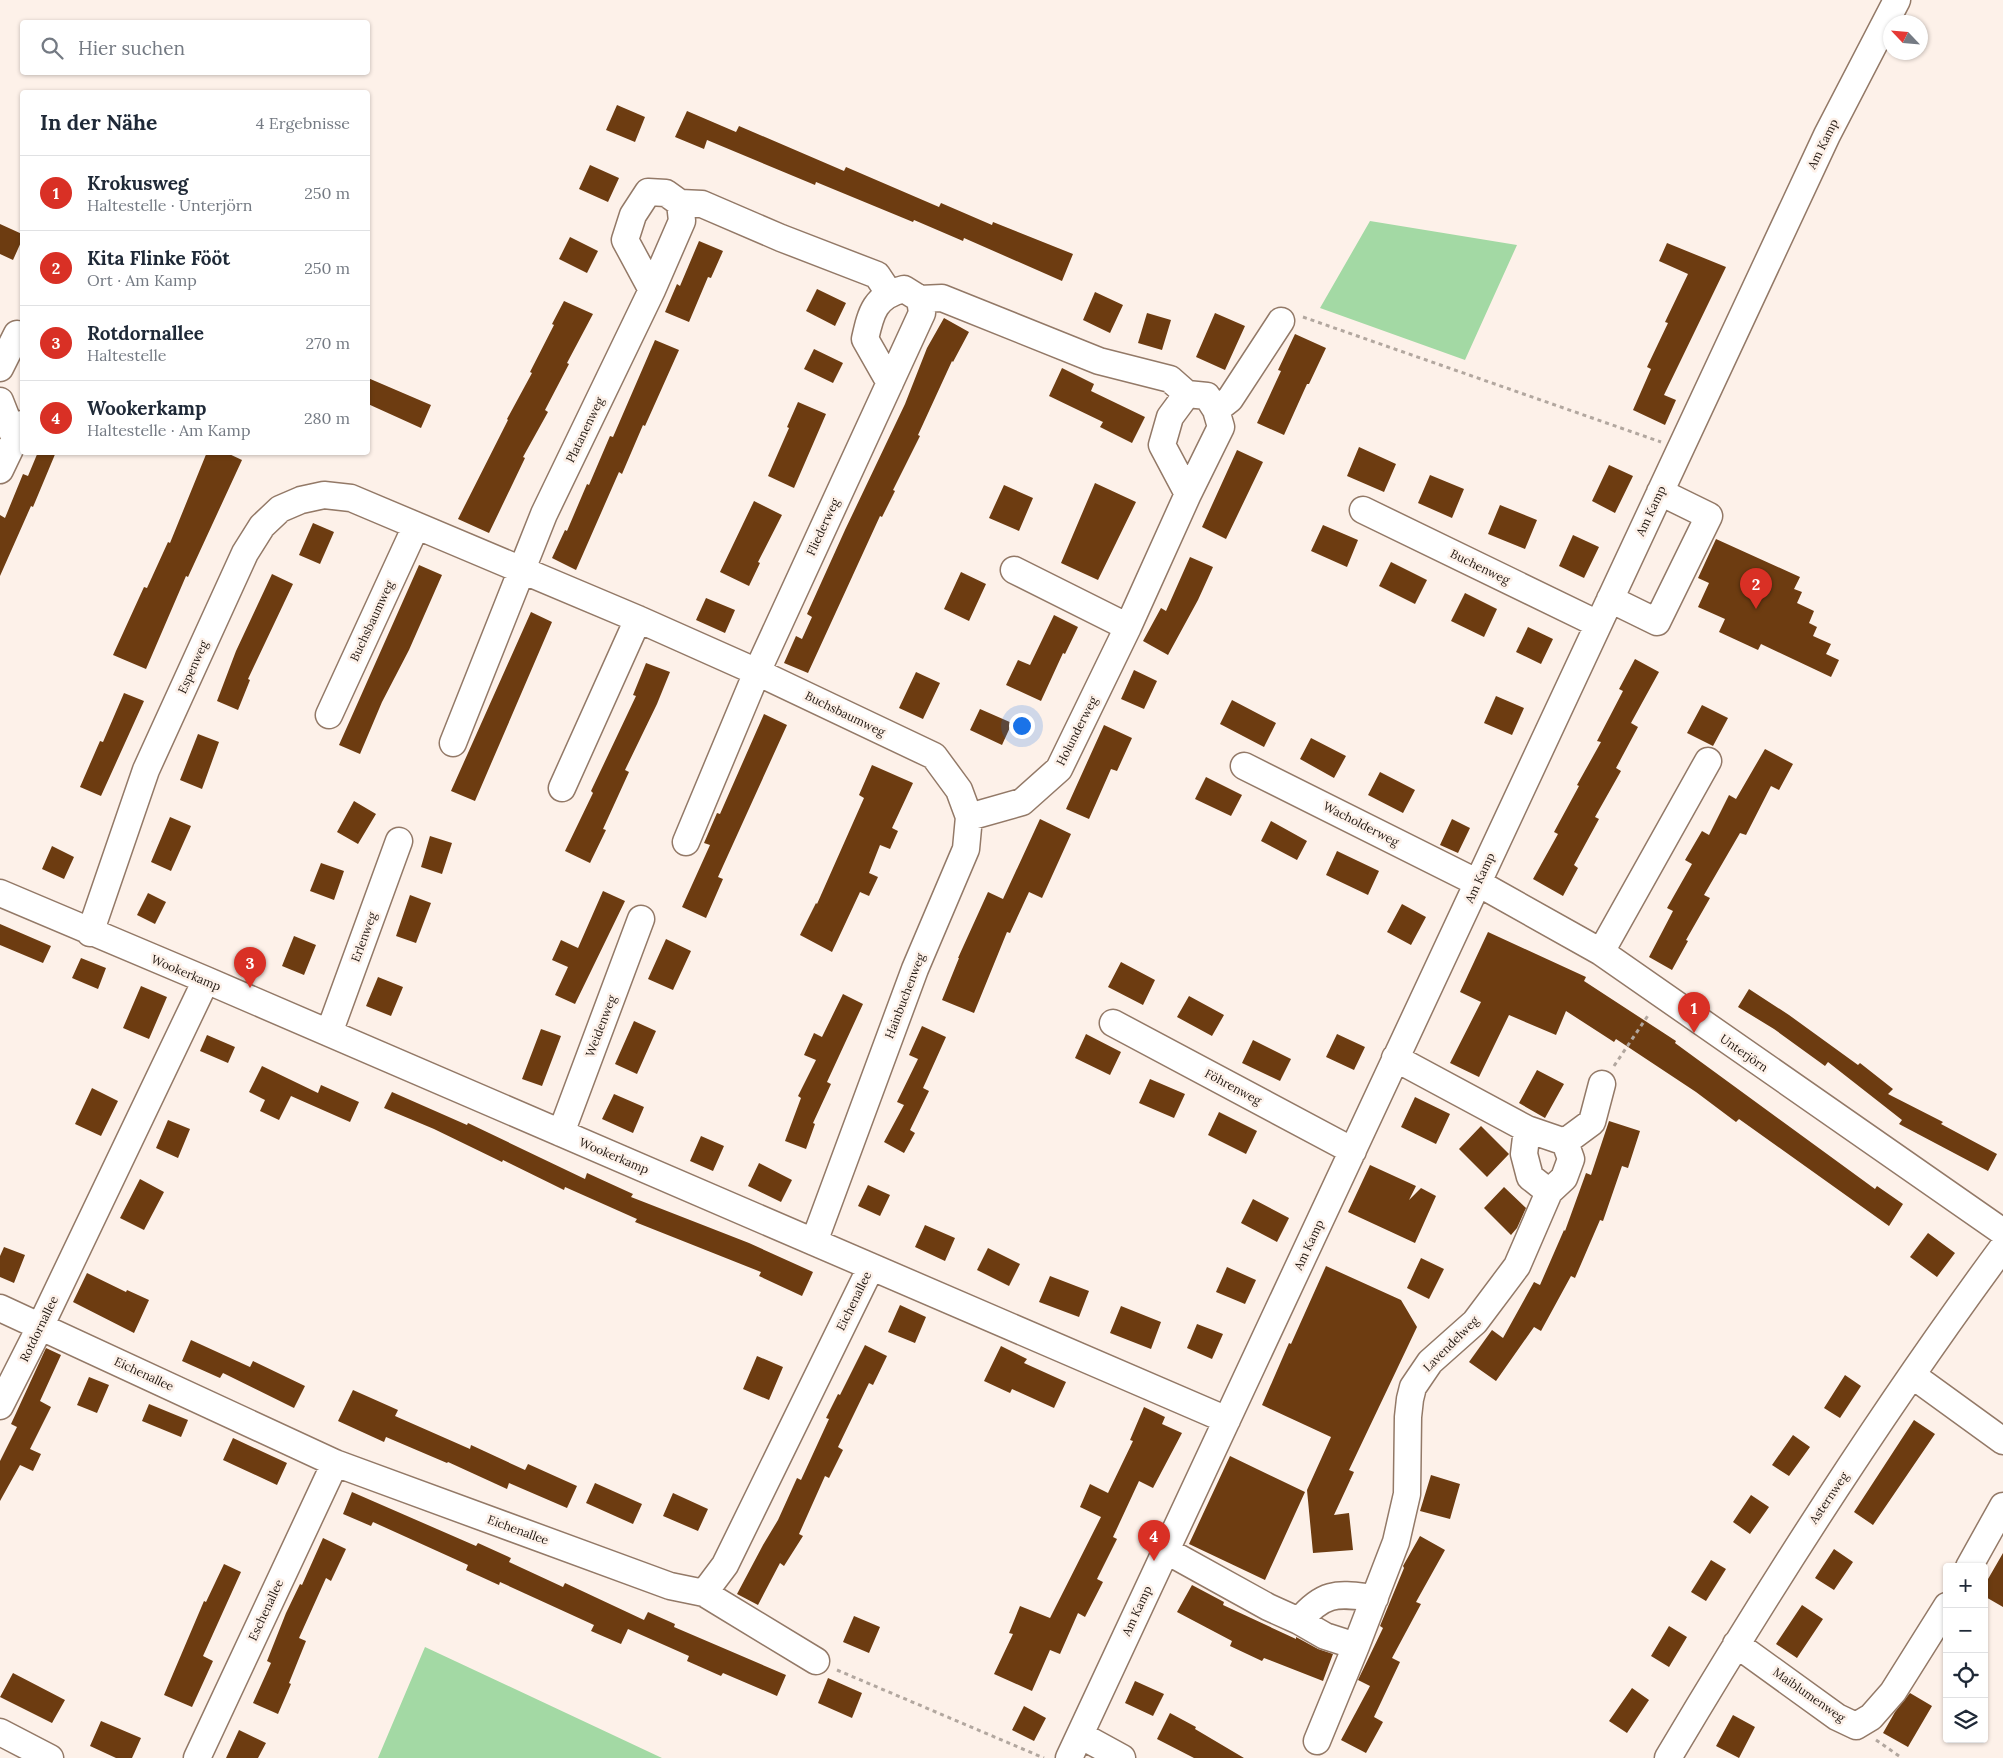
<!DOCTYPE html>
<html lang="de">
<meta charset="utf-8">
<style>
body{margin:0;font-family:Lora,serif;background:#f6f6f7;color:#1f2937}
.controls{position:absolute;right:15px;bottom:15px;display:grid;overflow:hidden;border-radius:5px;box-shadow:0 1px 4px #0004}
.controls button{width:45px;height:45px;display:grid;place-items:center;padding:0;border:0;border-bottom:1px solid #e0e1e3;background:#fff;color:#1f2937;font:25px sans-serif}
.compass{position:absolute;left:1883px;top:15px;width:45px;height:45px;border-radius:50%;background:#fff;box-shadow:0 1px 4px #0004;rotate:296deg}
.you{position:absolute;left:1021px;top:725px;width:18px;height:18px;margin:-12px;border:4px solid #fff;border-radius:50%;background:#1a73e8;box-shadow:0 0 0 8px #1a73e833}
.badge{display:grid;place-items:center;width:32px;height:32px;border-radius:50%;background:#d93025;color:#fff;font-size:16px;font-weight:700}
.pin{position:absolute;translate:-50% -41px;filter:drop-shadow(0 1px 2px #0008)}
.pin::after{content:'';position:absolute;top:26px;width:18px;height:15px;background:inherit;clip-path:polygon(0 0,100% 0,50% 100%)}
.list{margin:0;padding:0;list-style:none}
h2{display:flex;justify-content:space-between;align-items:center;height:65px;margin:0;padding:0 20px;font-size:21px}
h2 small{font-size:16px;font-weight:400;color:#747a83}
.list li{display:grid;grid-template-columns:32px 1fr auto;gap:15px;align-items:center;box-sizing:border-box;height:75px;padding:0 20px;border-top:1px solid #e0e1e3}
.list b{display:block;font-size:19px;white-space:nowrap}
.list p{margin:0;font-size:16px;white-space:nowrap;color:#747a83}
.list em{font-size:16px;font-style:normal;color:#747a83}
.icon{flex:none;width:28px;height:28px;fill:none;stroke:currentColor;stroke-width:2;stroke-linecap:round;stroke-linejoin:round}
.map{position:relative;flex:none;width:2003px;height:1758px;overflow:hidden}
.search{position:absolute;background:#fff;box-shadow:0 1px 4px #0004;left:20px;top:20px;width:350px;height:55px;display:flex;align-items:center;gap:12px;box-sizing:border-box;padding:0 18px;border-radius:5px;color:#747a83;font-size:19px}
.panel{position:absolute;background:#fff;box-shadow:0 1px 4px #0004;left:20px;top:90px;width:350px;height:365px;border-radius:5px}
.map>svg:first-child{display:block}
.green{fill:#a3d9a4}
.building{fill:#6d3c11}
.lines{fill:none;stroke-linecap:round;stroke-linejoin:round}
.minor-casing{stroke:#937967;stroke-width:29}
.path{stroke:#b2a79f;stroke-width:3;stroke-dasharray:4 4;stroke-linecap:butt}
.minor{stroke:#fff;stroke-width:26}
.labels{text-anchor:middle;stroke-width:5;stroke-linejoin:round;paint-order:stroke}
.street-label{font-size:12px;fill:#221811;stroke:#fdf1e9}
</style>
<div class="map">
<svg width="2003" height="1758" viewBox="0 0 2003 1758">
<rect width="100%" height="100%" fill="#fdf1e9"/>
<path class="green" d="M1370,221L1517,245L1465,360L1320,308Z
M425,1647L662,1758H378Z"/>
<path class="building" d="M617,105L645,117L635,142L606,130Z
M687,111L736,132L739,126L844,171L846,167L939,207L941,203L992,225L993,222L1073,254L1062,281L964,238L963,241L914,220L913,222L816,182L815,185L707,140L704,149L675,137Z
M590,165L619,178L608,202L579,189Z
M0,224L22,234V240L13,260L0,254Z
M570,237L598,251L587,273L559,259Z
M699,241L723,251L711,278L708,277L689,322L665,312L677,284L680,286Z
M1667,243L1726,267L1664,395L1676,400L1665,425L1633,410L1651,369L1647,367L1668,323L1665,322L1688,274L1659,261Z
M817,289L846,303L835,326L806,311Z
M1095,292L1123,305L1110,333L1083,320Z
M564,301L593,314L567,363L569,364L545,410L548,412L523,457L525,458L489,533L458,519L508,420L507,419L532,373L530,372L554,325L552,324Z
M1147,313L1171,320L1162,350L1138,343Z
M1215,313L1245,326L1225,370L1196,357Z
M944,318L969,332L953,362L952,361L918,435L920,436L893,490L895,491L882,517L880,516L808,673L784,663L796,636L802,639L812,617L807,614L845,530L905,404L927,348Z
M1295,334L1326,348L1309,384H1307L1284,435L1257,423L1281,371L1278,370Z
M655,340L679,350L645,426L643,425L622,474L619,472L576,570L552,558L565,530L567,531L587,484L589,485L610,436L613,437Z
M814,349L843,363L833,383L804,369Z
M1062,368L1094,384L1091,391L1145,417L1132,443L1100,427L1103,422L1049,396Z
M368,378L431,405L421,428L368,404Z
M798,402L826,414L794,488L768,476L789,428L787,427Z
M1359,447L1396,464L1384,492L1347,476Z
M1237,450L1263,462L1226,539L1202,527Z
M38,452H56L33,507L31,506L0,576V515L5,518L23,474L28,476Z
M207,452H225L242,460L188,577L186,576L146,669L113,655L144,587L147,588L168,542L170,543Z
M1609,465L1633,476L1615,513L1592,501Z
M1430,475L1464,489L1452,518L1418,503Z
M1095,483L1136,502L1098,580L1061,563Z
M1004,485L1033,498L1019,531L989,518Z
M754,501L782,515L758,562L760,563L749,586L720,572Z
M1500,505L1537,520L1525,549L1488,534Z
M313,523L334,532L320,564L299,555Z
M1323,525L1358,540L1347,567L1311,551Z
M1573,535L1599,547L1584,578L1559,566Z
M1716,539L1800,577L1794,589L1802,592L1797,603L1814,611L1809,623L1817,627L1813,636L1831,644L1826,654L1839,660L1831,677L1761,644L1758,650L1719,632L1725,619L1698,607L1709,583L1698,578Z
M1190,557L1213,567L1198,600L1168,655L1143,641L1161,608L1166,611Z
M1391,562L1427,580L1415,604L1379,586Z
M419,565L442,575L409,650L382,702L360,754L339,745Z
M961,572L986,584L969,621L944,609Z
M272,574L293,584L248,679L250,680L238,710L217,701L236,651Z
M1465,593L1497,609L1484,637L1451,621Z
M706,598L735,610L725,633L696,620Z
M531,612L552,622L475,801L451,791Z
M1054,615L1078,627L1065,654L1063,653L1041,701L1006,685L1018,660L1030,665Z
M1528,627L1553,639L1541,664L1516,652Z
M1635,659L1659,672L1631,723L1638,727L1616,768L1621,771L1595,817L1599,819L1574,865L1578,868L1563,896L1533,879L1558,834L1554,832L1579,786L1577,785L1601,742L1597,741L1623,691L1619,689Z
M646,663L670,672L657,704L625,770L629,772L603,829L606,830L590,863L565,851L593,793L591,791L636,696L633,695Z
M1134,670L1157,681L1144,709L1121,699Z
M916,672L940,683L923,719L899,708Z
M124,693L144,701L101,796L80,787L100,741L103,742Z
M1496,696L1524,708L1512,735L1484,723Z
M1232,700L1276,723L1264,747L1220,724Z
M1702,705L1728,718L1713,746L1687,733Z
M980,709L1012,723L1002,745L970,730Z
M764,714L787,725L718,877L723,879L706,918L682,907L710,845L704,843L717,813L720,814Z
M1104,725L1132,738L1117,771L1111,769L1089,819L1066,809Z
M198,734L219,742L202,789L180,780Z
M1311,738L1346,756L1334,778L1300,759Z
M1765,749L1793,764L1779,790L1771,786L1746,835L1740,833L1704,895L1710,898L1686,940L1688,941L1672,970L1649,957L1673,911L1667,908L1692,864L1685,860L1702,831L1709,835L1729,795L1736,799Z
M872,765L913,783L892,828L898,831L890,849L880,845L869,873L878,877L869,896L860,892L832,952L800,935L816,903L817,904L864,798L859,795Z
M1380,772L1415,790L1403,813L1368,795Z
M1206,777L1242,795L1231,816L1195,799Z
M354,801L376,814L358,844L337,832Z
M170,817L191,826L171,871L151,862Z
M1040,819L1071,834L1042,898L1029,892L1010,933L1007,932L974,1013L942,1000L959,958H958L988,892L1003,899Z
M1452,819L1470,828L1458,853L1440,845Z
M1271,821L1307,841L1297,860L1261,841Z
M430,836L452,843L442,874L421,867Z
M52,846L74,857L64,879L42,869Z
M1337,851L1379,871L1368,895L1326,875Z
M321,863L344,871L334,900L310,891Z
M603,891L625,901L575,1004L555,995L568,967L552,960L561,940L578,948Z
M148,893L166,902L155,924L137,915Z
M410,895L431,903L416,943L396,936Z
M1402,904L1426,917L1411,945L1387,932Z
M0,924L51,946L43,963L0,945Z
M1488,932L1586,977L1584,981L1676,1041L1675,1043L1875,1189L1877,1186L1903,1204L1889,1226L1739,1119L1736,1122L1696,1092L1616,1039L1614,1042L1566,1011L1556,1035L1509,1015L1479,1077L1450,1063L1481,1002L1460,992Z
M294,936L316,945L304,975L282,966Z
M666,939L691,951L673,990L648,979Z
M81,958L106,968L98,989L72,978Z
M1121,962L1155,980L1143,1005L1108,987Z
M378,977L403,987L391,1016L366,1006Z
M141,986L167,997L149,1039L123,1028Z
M1749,989L1789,1015L1858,1065L1860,1063L1893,1089L1888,1094L1943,1122L1941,1124L1997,1154L1988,1171L1899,1124L1902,1120L1828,1062L1825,1066L1774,1029L1738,1007Z
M843,994L863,1004L827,1082L831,1084L813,1123L815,1124L806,1149L785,1141L801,1098L798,1096L816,1060L804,1055L814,1033L822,1037Z
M1189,996L1224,1015L1212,1036L1177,1017Z
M634,1021L656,1031L637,1074L615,1064Z
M922,1026L946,1037L923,1088L929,1091L910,1130L915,1133L904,1153L884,1142L904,1105L897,1102L918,1059L909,1055Z
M541,1029L561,1036L542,1086L522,1079Z
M1086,1034L1121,1052L1110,1075L1075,1058Z
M1337,1034L1365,1047L1354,1070L1326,1057Z
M207,1035L235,1047L228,1063L200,1051Z
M1253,1040L1291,1059L1280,1081L1242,1063Z
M262,1066L318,1093L321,1085L359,1102L350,1122L291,1096L279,1120L260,1111L265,1100L249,1092Z
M1537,1070L1564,1084L1545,1118L1519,1103Z
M1150,1079L1185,1094L1174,1118L1139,1103Z
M92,1088L118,1101L101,1136L75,1124Z
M392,1092L467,1125L468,1123L585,1179L587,1173L633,1194L631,1197L749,1243L813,1272L802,1296L759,1276L761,1272L635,1222L637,1219L565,1187L564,1190L503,1160L502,1162L434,1129L384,1108Z
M614,1094L644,1107L633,1133L602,1119Z
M1415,1097L1450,1114L1436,1144L1401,1127Z
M1219,1112L1257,1131L1246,1154L1208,1135Z
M168,1120L190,1129L178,1158L156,1148Z
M1609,1121L1640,1131L1628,1168L1622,1166L1603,1221L1600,1220L1575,1278L1571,1276L1541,1331L1534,1327L1496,1381L1469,1362L1492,1330L1503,1338L1534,1282L1540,1285L1564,1230L1565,1231L1586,1173L1591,1175Z
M1481,1126L1509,1154L1487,1177L1459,1149Z
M701,1136L724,1146L713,1171L690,1161Z
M759,1163L792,1180L781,1202L748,1186Z
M1370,1165L1416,1186L1409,1200L1421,1188L1436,1196L1415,1243L1348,1212Z
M140,1179L164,1192L144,1230L120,1218Z
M868,1185L890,1195L880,1216L858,1206Z
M1504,1187L1526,1208L1517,1228L1511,1235L1484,1208Z
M1253,1199L1289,1218L1277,1242L1241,1223Z
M925,1225L955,1238L945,1261L915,1247Z
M1928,1233L1955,1253L1937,1277L1910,1257Z
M4,1247L25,1255L14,1283L0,1277V1256Z
M988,1248L1020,1264L1009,1286L977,1270Z
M1421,1258L1444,1269L1429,1299L1407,1288Z
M1326,1266L1401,1300L1417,1327L1349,1470L1354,1472L1334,1515L1349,1513L1353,1550L1313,1553L1307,1490L1331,1437L1262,1405L1289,1343L1291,1344Z
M1227,1267L1256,1280L1245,1304L1216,1292Z
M87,1273L126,1292L127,1290L149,1300L134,1333L73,1302Z
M1050,1276L1089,1291L1079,1317L1039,1302Z
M900,1305L926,1317L915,1343L888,1332Z
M1121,1306L1161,1322L1151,1349L1110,1333Z
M1197,1324L1223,1334L1212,1359L1187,1348Z
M191,1340L250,1367L253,1361L305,1386L294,1408L223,1373L220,1378L182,1361Z
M865,1345L887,1356L873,1385L869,1383L838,1447L843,1450L829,1478L825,1476L799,1534L803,1536L784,1566L780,1563L758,1605L737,1594L763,1545L778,1520L797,1478L801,1480L829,1419L826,1418L838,1394L840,1395Z
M1001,1346L1027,1359L1024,1363L1066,1382L1054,1408L1012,1389L1010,1393L984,1381Z
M46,1348L61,1355L40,1401L51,1407L30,1449L41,1454L33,1471L20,1465L0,1501V1461L17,1427L11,1424Z
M757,1356L783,1367L769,1400L743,1389Z
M1845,1375L1861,1386L1840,1418L1824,1408Z
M89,1377L109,1385L97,1413L77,1405Z
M353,1390L398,1410L395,1416L470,1449L471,1445L525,1470L528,1464L577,1486L567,1508L509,1483L507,1489L448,1462L447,1463L386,1437L384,1442L338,1421Z
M149,1404L188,1420L181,1437L142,1421Z
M1144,1407L1165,1417L1162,1424L1182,1433L1153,1488L1139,1481L1113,1537L1117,1539L1097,1579L1103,1582L1085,1617L1078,1613L1060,1654L1050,1650L1032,1691L994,1674L1013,1634L1009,1633L1020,1606L1050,1618L1101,1517L1080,1507L1090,1484L1108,1493L1133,1441L1130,1440Z
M1914,1420L1935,1434L1873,1525L1854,1512Z
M1793,1435L1810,1447L1789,1476L1772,1465Z
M233,1438L287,1463L277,1485L223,1460Z
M1230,1456L1305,1492L1265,1580L1189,1544Z
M1431,1475L1460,1484L1450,1519L1420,1511Z
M595,1483L642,1504L633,1524L586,1503Z
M352,1492L476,1546L478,1543L511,1558L509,1562L563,1587L565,1583L644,1620L648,1612L675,1624L674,1627L786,1675L777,1696L723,1673L721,1676L687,1661L689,1656L628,1629L621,1644L591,1631L594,1625L500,1582L499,1585L466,1570L468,1565L373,1522L371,1526L343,1514Z
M673,1493L708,1509L698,1531L663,1516Z
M1751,1495L1769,1507L1750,1534L1733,1522Z
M1420,1536L1445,1550L1416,1602L1421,1604L1392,1658L1400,1662L1374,1717L1383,1722L1366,1753L1341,1740L1370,1686L1358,1680L1383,1628L1380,1626L1404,1568L1403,1566Z
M323,1538L346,1549L331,1581L326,1578L299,1638L306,1641L289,1683L291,1684L278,1714L253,1703L271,1663L267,1661L286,1613L300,1584L302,1585Z
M1834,1549L1853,1562L1834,1590L1815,1578Z
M2003,1553V1607L1984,1596V1586Z
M1711,1560L1726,1569L1706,1601L1691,1592Z
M224,1564L241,1572L203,1656L213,1661L192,1707L164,1695L204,1601L206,1602Z
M1192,1585L1224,1602L1223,1605L1296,1639V1637L1318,1649L1333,1654L1323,1681L1264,1658L1262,1661L1230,1646L1232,1641L1177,1612Z
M1802,1605L1823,1619L1797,1658L1776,1644Z
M854,1616L880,1627L869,1653L843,1642Z
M1669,1626L1687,1637L1669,1667L1651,1656Z
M13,1673L65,1700L52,1723L0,1697Z
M828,1678L862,1693L852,1718L818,1703Z
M1135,1681L1164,1694L1153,1716L1125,1703Z
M1632,1688L1649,1700L1627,1733L1609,1721Z
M1910,1693L1932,1706L1908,1747L1883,1733L1895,1712Z
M1024,1706L1046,1718L1034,1741L1012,1730Z
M1170,1713L1196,1727L1195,1729L1244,1758H1194L1157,1739Z
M1733,1715L1755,1727L1739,1758L1716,1746Z
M101,1721L141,1738L132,1758H116L90,1746Z
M239,1730L266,1743L258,1758H226Z"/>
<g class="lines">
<g class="minor-casing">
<path id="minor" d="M680,203L702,204L781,238L877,275L889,293
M920,299L942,298L1099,361L1170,379L1187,394
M0,368L17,334L22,337
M0,401L15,439
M1216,410L1230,399L1281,321
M0,470L22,424
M1363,510L1598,624
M1014,570L1128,627
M1610,599L1657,622L1709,516L1660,492
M329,715L416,526
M453,743L544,514L652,290L682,221L680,203L666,193L648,192L633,215L625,240L652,290
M1244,766L1478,883L1601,952L2003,1232
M562,788L638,619
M969,817L1022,802L1059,769L1128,627L1188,494L1221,427L1216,410L1207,396L1187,394L1170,417L1162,445L1188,494
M686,842L757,672L922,313L920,299L904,289C875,296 871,312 865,339L890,383
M0,893L206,980L1227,1420
M90,933L146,770L245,553L262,526L280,509L301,500L324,495L351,498L638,619L757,672L934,756L959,790L969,817L966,849L915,969L814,1242
M1601,952L1708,761
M1113,1023L1353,1151
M329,1033L399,841
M1527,1129L1565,1142L1571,1159L1564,1178L1549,1192
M561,1133L641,919
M1565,1142L1592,1122L1602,1084
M0,1308L335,1463L670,1586L704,1593L725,1565L871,1267
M1912,1375L2003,1441
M0,1406L41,1325L206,980
M1165,1550L1268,1607L1299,1621L1325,1636L1356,1646L1396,1542L1407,1494L1408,1417L1410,1399L1413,1387L1430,1362L1475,1322L1517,1266L1549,1192L1530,1177L1524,1154L1527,1129L1395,1058
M1969,1567L2003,1506
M704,1593L816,1661
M1299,1621C1325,1590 1338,1594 1375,1598
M1736,1644L1837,1717L1856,1726L1871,1717L1893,1692L1947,1606
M0,1732L50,1758
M1080,1735L1122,1758
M1317,1741L1356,1646
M197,1758L335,1463
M1069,1758L1827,135L1897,0
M1668,1758C1772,1583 1882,1411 2003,1247"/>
</g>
<path class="path" d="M1303,317L1661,442
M1614,1066L1649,1014
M837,1670L1044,1758
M1876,1740L1902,1758"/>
<use href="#minor" class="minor"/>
</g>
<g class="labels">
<g class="street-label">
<text transform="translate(1823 144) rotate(-64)" y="4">Am Kamp</text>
<text transform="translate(585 430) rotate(-64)" y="4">Platanenweg</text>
<text transform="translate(1651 511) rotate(-65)" y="4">Am Kamp</text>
<text transform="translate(823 527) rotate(-65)" y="4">Fliederweg</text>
<text transform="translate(1480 567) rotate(26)" y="4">Buchenweg</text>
<text transform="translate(372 621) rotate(-65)" y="4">Buchsbaumweg</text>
<text transform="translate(193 667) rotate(-66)" y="4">Espenweg</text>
<text transform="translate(845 714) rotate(26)" y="4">Buchsbaumweg</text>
<text transform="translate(1077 731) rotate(-63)" y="4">Holunderweg</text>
<text transform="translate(1361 824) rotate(27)" y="4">Wacholderweg</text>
<text transform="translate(1480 878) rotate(-65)" y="4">Am Kamp</text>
<text transform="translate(364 937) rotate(-70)" y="4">Erlenweg</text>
<text transform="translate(186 973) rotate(23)" y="4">Wookerkamp</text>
<text transform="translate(905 996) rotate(-69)" y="4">Hainbuchenweg</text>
<text transform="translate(601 1026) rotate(-69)" y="4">Weidenweg</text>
<text transform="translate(1744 1053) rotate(35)" y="4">Unterjörn</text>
<text transform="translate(1233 1087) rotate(28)" y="4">Föhrenweg</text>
<text transform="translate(614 1156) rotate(23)" y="4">Wookerkamp</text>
<text transform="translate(1309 1245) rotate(-65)" y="4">Am Kamp</text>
<text transform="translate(854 1301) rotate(-64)" y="4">Eichenallee</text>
<text transform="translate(39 1329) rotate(-64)" y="4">Rotdornallee</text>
<text transform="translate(1451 1344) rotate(-45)" y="4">Lavendelweg</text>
<text transform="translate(144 1374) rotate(25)" y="4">Eichenallee</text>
<text transform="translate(1829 1498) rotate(-56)" y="4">Asternweg</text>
<text transform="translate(518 1530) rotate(20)" y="4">Eichenallee</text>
<text transform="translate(266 1610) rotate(-65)" y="4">Eschenallee</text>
<text transform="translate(1137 1611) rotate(-65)" y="4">Am Kamp</text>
<text transform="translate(1809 1695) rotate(35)" y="4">Maiblumenweg</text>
</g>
</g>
</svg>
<div class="controls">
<button>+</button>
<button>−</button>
<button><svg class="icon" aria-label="locate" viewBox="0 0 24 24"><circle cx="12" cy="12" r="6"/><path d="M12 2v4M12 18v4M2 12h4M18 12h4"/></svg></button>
<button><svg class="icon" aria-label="layers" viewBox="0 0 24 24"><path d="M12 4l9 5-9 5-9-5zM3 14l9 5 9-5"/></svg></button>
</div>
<svg class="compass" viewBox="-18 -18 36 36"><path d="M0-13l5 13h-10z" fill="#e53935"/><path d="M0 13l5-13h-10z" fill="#747a83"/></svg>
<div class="you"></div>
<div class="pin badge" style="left:1694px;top:1033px">1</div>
<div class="pin badge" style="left:1756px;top:609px">2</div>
<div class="pin badge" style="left:250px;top:988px">3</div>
<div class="pin badge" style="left:1154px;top:1561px">4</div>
<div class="search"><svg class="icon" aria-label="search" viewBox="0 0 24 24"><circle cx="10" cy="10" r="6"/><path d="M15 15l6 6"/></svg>Hier suchen</div>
<section class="panel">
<h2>In der Nähe<small>4 Ergebnisse</small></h2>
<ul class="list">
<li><span class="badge">1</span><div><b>Krokusweg</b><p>Haltestelle · Unterjörn</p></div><em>250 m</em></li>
<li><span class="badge">2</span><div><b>Kita Flinke Fööt</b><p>Ort · Am Kamp</p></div><em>250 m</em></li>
<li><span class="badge">3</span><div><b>Rotdornallee</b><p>Haltestelle</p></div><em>270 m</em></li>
<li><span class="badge">4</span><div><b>Wookerkamp</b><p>Haltestelle · Am Kamp</p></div><em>280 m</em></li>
</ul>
</section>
</div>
